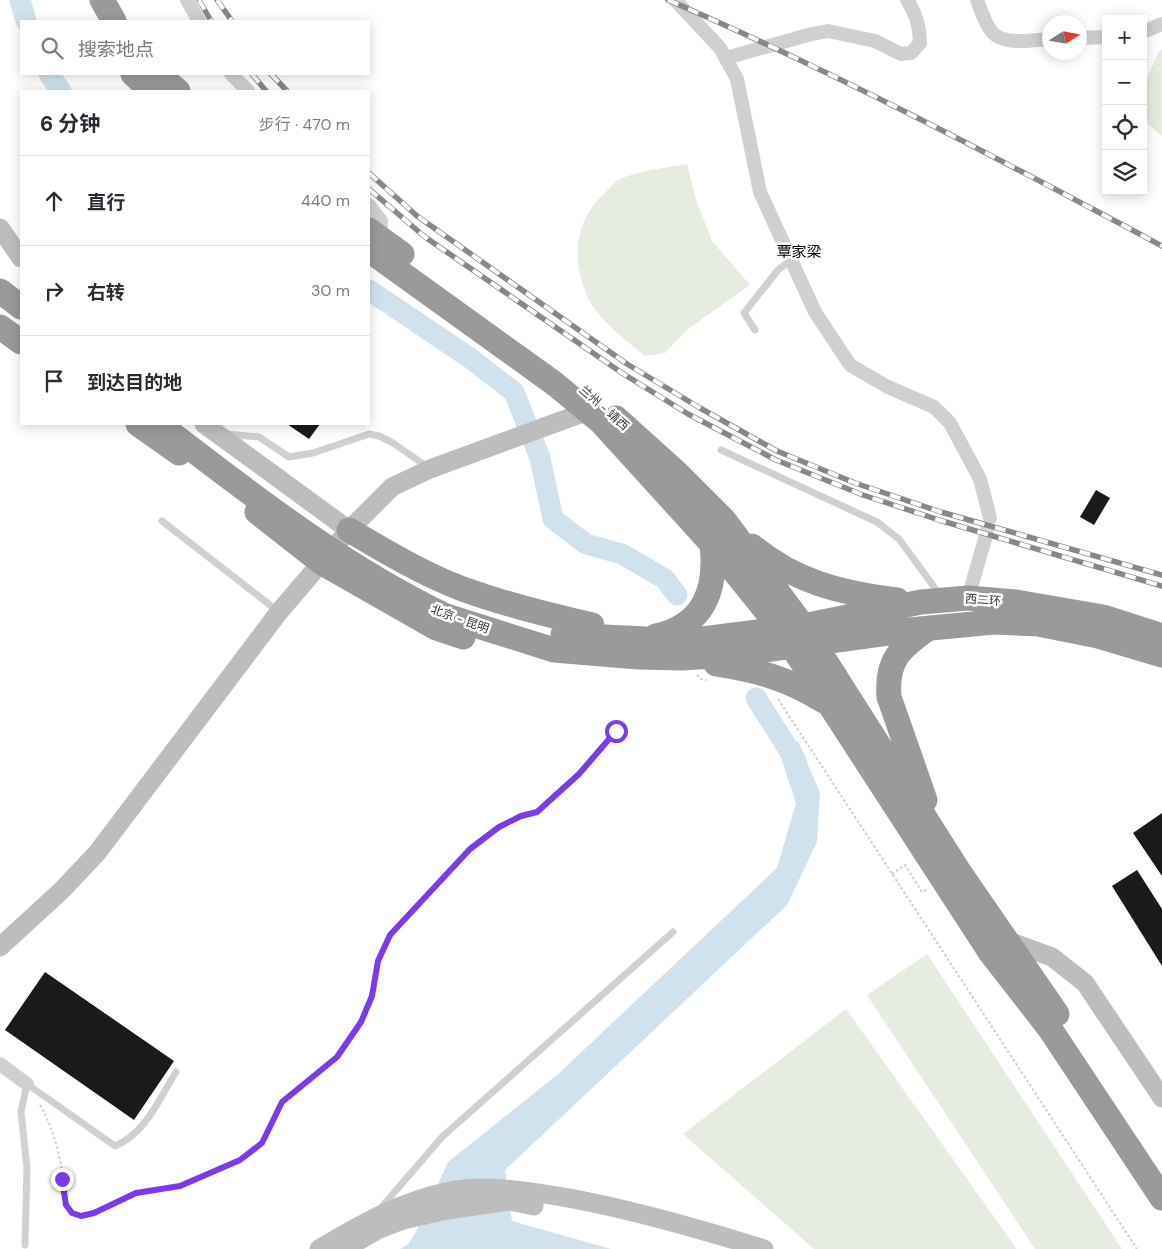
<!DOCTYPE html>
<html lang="zh">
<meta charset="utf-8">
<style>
body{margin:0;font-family:"DM Sans","Noto Sans SC",sans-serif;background:#f2f2f3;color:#2b2b33}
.controls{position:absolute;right:15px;top:15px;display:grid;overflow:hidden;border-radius:0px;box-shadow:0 2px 12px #0003}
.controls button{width:45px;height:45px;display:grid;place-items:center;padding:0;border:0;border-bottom:1px solid #e1e1e2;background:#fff;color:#2b2b33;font:25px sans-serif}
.compass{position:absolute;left:1042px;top:15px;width:45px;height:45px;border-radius:50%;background:#fff;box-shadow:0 2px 12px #0003;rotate:79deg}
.stop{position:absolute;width:15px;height:15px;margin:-11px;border:4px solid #7c3aed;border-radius:50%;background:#fff}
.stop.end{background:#7c3aed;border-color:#fff;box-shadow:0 1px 5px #0008}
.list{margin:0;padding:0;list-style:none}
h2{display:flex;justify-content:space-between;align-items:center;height:65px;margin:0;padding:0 20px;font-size:21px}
h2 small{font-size:16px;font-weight:400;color:#7c7c81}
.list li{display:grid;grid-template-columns:32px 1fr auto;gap:15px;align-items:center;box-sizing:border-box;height:90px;padding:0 20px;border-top:1px solid #e1e1e2}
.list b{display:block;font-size:19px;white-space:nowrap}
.list em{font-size:16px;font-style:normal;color:#7c7c81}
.icon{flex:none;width:28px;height:28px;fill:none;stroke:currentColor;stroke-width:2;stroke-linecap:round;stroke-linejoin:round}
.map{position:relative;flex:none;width:1162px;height:1249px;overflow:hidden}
.search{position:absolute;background:#fff;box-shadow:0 2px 12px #0003;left:20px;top:20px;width:350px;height:55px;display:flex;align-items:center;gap:12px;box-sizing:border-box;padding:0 18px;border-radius:0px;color:#7c7c81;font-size:19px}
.panel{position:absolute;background:#fff;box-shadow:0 2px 12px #0003;left:20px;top:90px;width:350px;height:335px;border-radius:0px}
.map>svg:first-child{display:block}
.green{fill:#e6ecdf}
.water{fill:#cfe2ee}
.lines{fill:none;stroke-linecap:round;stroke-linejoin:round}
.river{stroke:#cfe2ee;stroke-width:21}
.building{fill:#1a1a1a}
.street-tunnel{stroke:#d6d6d6;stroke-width:14;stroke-dasharray:14 7;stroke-linecap:butt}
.path{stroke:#cdcdcd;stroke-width:2;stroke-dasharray:2.5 2.5;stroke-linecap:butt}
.lane{stroke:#d0d0d0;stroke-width:7}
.street{stroke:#d0d0d0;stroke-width:14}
.secondary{stroke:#bdbdbd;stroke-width:19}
.highway{stroke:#9a9a9a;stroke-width:25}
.rail-casing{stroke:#888;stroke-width:5.5}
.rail{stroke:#fff;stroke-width:4;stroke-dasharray:11;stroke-linecap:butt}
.highway-bridge{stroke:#9a9a9a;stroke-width:25}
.route{stroke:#7c3aed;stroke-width:6}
.labels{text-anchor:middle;stroke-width:5;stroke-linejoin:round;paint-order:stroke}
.street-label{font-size:12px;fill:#333;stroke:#fff}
.quarter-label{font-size:15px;fill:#000;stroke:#fff}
</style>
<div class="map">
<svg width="1162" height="1249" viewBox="0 0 1162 1249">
<rect width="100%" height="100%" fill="#fff"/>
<path class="green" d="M1162,50V136L1143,120V88L1159,51Z
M687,164L696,200L712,241L750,285L688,329L665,353L645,356C625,339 595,318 586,293C571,256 576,218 606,192C610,187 615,182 620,179C641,170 664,168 687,164Z
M927,954L1122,1249H1035L867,995Z
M846,1009L1017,1249H814L683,1134Z"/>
<path class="water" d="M798,741L820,793L817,842L787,905L505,1170L512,1221L611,1249H400L408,1244L416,1232L448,1162L557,1075L777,868L796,803L779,752Z"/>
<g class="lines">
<path class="river" d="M20,0L26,21
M49,74L61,91
M369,290L470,358L514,392L540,458L553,519L586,544L622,554L665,579L677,595
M756,698L796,761L799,773"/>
</g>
<path class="building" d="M287,424H320L309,439Z
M1096,490L1110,498L1094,525L1080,517Z
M1162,813V876L1133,833Z
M1137,870L1162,909V966L1112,886Z
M45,972L174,1061L134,1120L5,1030Z"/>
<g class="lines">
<path class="street-tunnel" d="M985,539L990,518"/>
<path class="path" d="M697,675L701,679L707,680
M778,699L1137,1249
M892,874L905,865L922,892L927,889
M40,1105C50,1122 56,1141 60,1160C64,1179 61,1197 72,1213L81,1216L94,1213L136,1193L180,1186L240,1160L262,1143L282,1102L337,1057L361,1022L372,996L378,961L385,943L398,926L470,849L499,827L521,816L537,812L579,774L616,731"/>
<path class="lane" d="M755,330L744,313L778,270L791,260
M226,434L259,437L289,457L313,453L369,434L379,436L393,443L429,468
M721,450L877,522L899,539L940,595
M162,521L279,612
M380,1209L442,1137L673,932
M25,1245L27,1168L21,1112L27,1084L115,1146C146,1133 159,1099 176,1072"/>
<path class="street" d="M187,0L199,21
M675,0L720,48L737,79L760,192L815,312L850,365L886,386L934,407L950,423L980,479L990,518
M977,0C981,10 985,24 992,32C1004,46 1034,40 1050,39
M1143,32L1162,24
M1080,38L1106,37
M726,58L808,35L828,31L875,41L901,54L911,53L920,43C920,28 916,13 907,0
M231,74L248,91
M369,205L381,221L380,237
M968,598L985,539
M0,1064L27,1084"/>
<path class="secondary" d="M0,228L21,258
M204,424L349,530
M1008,941L1052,957L1085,983L1162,1098
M0,947L61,891L97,853L279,612L349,530L392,487L430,469L588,411
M319,1249C361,1224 401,1201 450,1191C487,1184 526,1191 563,1197C631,1209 697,1228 764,1249
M345,1249L379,1229L403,1220L447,1210L510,1201L534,1206"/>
<path class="highway" d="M102,0L114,21
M133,74L151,91
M158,74L178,91
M369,230L402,254
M369,250L555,384L602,423L712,544L780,628L990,952L1050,1029L1162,1198
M0,291L21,307
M0,327L21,342
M616,418L676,472L724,520L803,626L958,870L1057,1014
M138,424L179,453
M257,512L322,563L436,628L463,637
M349,530C385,551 421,573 460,588C503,604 548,615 592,625
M752,546C795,582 841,593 897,600
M446,616L554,650L638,657L682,658L729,655L910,630L994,622L1038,624L1098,636L1162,655
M563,635L687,641L803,626L921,602L968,598L1016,602L1103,617L1162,636
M656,636C705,625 717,589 712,544
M716,664C760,671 786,678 824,701
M925,800L889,697C886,660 900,648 929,628"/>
<g class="rail-casing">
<path id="rail" d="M199,0L211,21
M217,0L232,21
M668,0C837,73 999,159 1162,246
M252,74L266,91
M271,74L287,91
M369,173L417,216L627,364L700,408L777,451L855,483L941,512L1162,575
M369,189L425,237L622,373L688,414L776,460L863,495L939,520L1162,586"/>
</g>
<use href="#rail" class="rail"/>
<path class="highway-bridge" d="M159,424C250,494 342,566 446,616"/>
</g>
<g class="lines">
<path class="route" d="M62,1179L66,1205L72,1213L81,1216L94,1213L136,1193L180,1186L240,1160L262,1143L282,1102L337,1057L361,1022L372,996L378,961L390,935L470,849L499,827L521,816L537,812L579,774L616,731"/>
</g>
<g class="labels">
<g class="street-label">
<text transform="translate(604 408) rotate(41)" y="4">兰州 - 靖西</text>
<text transform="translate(983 600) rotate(4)" y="4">西二环</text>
<text transform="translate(460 619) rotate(20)" y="4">北京 - 昆明</text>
</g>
<g class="quarter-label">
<text x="799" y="257">覃家梁</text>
</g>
</g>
</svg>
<div class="controls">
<button>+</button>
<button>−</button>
<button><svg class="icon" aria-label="locate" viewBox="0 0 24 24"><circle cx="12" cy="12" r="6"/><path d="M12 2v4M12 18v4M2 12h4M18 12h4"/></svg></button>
<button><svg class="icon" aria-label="layers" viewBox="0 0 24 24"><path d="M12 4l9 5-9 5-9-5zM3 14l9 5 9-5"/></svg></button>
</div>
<svg class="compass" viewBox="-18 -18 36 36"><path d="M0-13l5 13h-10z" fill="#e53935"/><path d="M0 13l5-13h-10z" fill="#7c7c81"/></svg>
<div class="stop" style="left:616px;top:731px"></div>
<div class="stop end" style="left:62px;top:1179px"></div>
<div class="search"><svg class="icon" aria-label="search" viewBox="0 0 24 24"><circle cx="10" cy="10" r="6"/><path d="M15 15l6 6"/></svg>搜索地点</div>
<section class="panel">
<h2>6 分钟<small>步行 · 470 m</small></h2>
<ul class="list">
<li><svg class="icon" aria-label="ahead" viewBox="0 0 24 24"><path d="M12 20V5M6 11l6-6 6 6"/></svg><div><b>直行</b></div><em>440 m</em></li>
<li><svg class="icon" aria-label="right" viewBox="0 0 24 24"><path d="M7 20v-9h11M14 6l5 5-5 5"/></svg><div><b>右转</b></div><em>30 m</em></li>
<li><svg class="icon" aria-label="arrive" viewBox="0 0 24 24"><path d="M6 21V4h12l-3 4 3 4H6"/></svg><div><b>到达目的地</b></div></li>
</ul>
</section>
</div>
